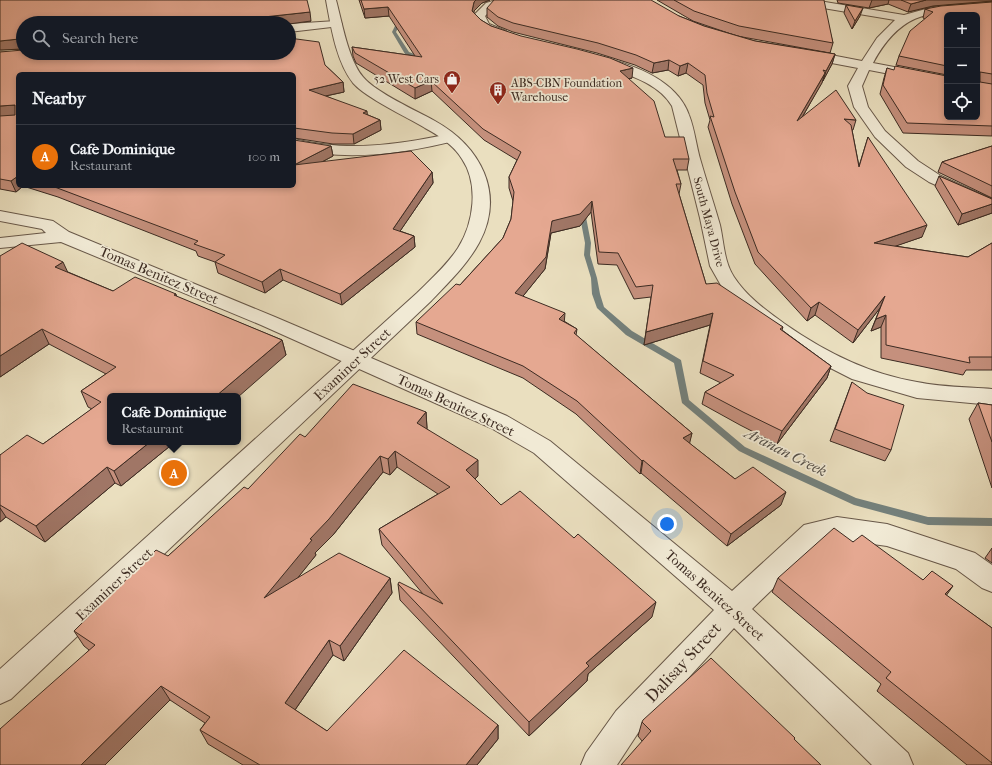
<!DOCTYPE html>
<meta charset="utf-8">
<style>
body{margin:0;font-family:"IM FELL French Canon",serif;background:#20242c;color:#f1f3f6}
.controls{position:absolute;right:12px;top:12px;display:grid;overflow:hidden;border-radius:6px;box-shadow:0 2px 6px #0003}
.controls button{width:36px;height:36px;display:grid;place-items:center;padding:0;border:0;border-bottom:1px solid #363941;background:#171b24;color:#f1f3f6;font:20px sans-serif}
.you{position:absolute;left:667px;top:524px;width:14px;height:14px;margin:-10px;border:3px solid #fff;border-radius:50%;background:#1a73e8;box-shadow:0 0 0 6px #1a73e833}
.badge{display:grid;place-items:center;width:26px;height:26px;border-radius:50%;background:#1a73e8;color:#fff;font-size:13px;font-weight:700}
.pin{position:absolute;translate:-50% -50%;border:2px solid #fff;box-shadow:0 1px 4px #0006}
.popup{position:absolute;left:107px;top:393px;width:134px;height:52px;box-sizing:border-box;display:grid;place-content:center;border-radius:6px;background:#171b24;filter:drop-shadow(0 1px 3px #0005);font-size:13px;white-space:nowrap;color:#9ea1a6}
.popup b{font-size:15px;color:#f1f3f6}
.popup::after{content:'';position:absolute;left:50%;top:100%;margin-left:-8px;border:8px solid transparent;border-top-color:#171b24}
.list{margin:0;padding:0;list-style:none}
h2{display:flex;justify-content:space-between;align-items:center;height:52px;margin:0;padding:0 16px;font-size:17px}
h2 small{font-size:13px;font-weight:400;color:#9ea1a6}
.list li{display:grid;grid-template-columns:26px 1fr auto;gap:12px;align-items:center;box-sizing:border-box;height:64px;padding:0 16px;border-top:1px solid #363941}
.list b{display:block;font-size:15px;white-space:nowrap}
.list p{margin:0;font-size:13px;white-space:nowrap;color:#9ea1a6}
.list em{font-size:13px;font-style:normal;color:#9ea1a6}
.icon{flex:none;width:22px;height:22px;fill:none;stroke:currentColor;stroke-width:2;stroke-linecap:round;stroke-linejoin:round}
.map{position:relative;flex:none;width:992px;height:765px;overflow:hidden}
.search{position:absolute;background:#171b24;box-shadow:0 2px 6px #0003;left:16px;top:16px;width:280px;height:44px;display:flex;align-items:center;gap:10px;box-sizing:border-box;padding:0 14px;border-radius:22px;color:#9ea1a6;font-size:15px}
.panel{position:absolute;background:#171b24;box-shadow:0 2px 6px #0003;left:16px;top:72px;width:280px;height:116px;border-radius:6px}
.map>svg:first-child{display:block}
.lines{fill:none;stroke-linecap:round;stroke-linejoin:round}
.stream{fill:#74817d;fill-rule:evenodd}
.minor-casing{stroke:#685849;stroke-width:2}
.tertiary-casing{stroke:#685849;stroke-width:2}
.minor{fill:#f1ead5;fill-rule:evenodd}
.tertiary{fill:#f1ead5;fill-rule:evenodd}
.wall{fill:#c5907d;stroke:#3c2b22}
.shaded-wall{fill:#a07666;stroke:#3c2b22}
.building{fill:#e5a891;stroke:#3c2b22}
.labels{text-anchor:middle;stroke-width:3.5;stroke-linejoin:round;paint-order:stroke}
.far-poi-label{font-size:12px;fill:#3c2b22;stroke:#f1ead5;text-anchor:end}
.far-street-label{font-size:12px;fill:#3c2b22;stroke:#f1ead5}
.street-label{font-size:14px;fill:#3c2b22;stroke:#f1ead5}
.water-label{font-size:15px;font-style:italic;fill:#544f48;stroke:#f1ead5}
.near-street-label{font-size:17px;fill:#3c2b22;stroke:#f1ead5}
</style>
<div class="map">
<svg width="992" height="765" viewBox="0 0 992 765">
<rect width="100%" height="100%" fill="#eadfbf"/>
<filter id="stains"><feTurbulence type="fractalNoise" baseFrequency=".005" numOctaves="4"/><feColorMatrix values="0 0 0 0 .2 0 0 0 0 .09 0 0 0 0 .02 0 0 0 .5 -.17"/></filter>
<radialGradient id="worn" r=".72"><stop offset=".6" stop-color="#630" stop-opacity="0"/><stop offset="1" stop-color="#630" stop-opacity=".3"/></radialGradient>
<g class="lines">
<path class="stream" d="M399,0H403L404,16L396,32L409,52L425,58V60L405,54L392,32L400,16Z
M582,210L585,212L591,243L590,255L597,278L600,294L604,307L632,331L681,360L689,400L745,447L856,498L928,517L992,518V526L928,525L854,505L782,472L739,451L682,403L674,363L626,335L597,308L592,294L591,278L584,255L585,243L579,212Z"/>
<g class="minor-casing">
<path id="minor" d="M496,0H513L512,2L494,7L485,16L489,24L506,31L508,34L502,38L480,28L473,16L486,3Z
M788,0H813L904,15L933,7L992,2V8C935,13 904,6 873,63L947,77V85L869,70L862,86L868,107L885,131L918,161L941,176L992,199V210L929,182L906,167L875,137L854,107L848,86L858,68L805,58L799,54L805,50L862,61L877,38L895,20L793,3Z
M336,21L340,22L342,24L340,26L289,32V24Z
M605,58C637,66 677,81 689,115C695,130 696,146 701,162C707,183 714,204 720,225C724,243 724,262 734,277C747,297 767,311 785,324C825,352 869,374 917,382C942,387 967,387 992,389V405L917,398L852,379L801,353L768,331L741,309L723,289L710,266L700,218L672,106C658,82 625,74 601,65L599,62L601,59Z
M449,134L454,135L456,138L454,141C401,154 348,161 294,149V139C347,152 397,145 449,134Z
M0,211L53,221L69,232L275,317L507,416L550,441L732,591L804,525L837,517L887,524L975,553L992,565V592L982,588L956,569L887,546L837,539L821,542L752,609L908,753L913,765H872L734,628L638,733L617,765H581L586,753L616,711L714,610L534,453L491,428L261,325L61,242L0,248V238L46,233L42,229L0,221Z"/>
</g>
<g class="tertiary-casing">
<path id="tertiary" d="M326,0H336C342,22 348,59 363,77C375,92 417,111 435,121C480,146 506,193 479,243C467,265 448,283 431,301L11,699L0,704V669L417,293C431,279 447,265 458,248C474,223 479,184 462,159C454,145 438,135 425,128C407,117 366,98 353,83C336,61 331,27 326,0Z"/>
</g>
<use href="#minor" class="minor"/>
<use href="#tertiary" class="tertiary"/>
</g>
<path class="wall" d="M0,0L311,21L23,23V49L0,50Z
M359,0H490L482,3L474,11V13L481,20L491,26L632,78L628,79L665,137L689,159L687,170H677L681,184L679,194L706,284L783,327L782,330L831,366L827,378L777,444L740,425L702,404L705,392L721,383L700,373L710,325L644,345L651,297L634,299L617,265L598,264L591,212L580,226L551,233L545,269L523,296L577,329L576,335L692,433L689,443L735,479L781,505L727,546L641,473L640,474L576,414L523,378L417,334L416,322L460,285L503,238L511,219L513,201L509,188V177L517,160L484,140L432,91L415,99L356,63L353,56L352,47L415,56L389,16L365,18Z
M657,0H822L833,43L830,53L737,36L693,21Z
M837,0H992V1L933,6L908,12L888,4L869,8L838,3Z
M992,2V136L903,133L880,94L884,78L887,68L977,117L947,15V75L896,65L899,56L925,19L923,18L925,9Z
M846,5L860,16L852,29L844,13Z
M487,8L679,16L704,26L755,41L835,54L832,64L803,116L856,120L853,130H852L859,166L868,137L922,237L895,246L968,257L992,243V370H966L963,375L881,358V327L871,331L880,308L853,343L815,315L807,321L755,264L732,204L708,127L710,120L705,103L703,85L686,73L678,76L668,70L652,73L635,65L597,53L513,32L498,26L487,17Z
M0,52L325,65L343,82L344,92L326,96L368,115L380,120L381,130L354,144H333L294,138V74H18V186H294L331,146L333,156L322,162L432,172L433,183L400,231L414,236L415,247L342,305L283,280L265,293L218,273L215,262L198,256L196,251L58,197L23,186L16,192L0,189Z
M992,146V198L938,172L942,162Z
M939,176L992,199V213L958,225L935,186Z
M68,272L113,291L176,294L177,297L282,340L286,355L110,396V442H175L121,486L115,483L45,542L6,517L0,522V455L43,444L92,409L88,407L81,391L106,374L49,344L0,377Z
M852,382L891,450L885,461L830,441Z
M978,403L992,405V488L969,419Z
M426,412L427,429L478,476L475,479L501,505L652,617L588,674L587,681L529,736L400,600L398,584L423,594L382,545L379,529L438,494L397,467L390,475L383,472L333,535L315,553L316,555L298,577L390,578L392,593L344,661L333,655L295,710L327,731L498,725V739L477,765H243L208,744L200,730L205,723L170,700L105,765H0L89,650L84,646L74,631L168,556L248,489L305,437Z
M853,542L923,580L947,596L992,628V765H967L877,691L881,684L772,592L778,578Z
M992,548V563L985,558Z
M642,722L795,738L794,739L642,741L638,736Z"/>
<path class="shaded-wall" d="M476,0H490L482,3L474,11L472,20V11L474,2Z
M872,0H889L888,4L869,8Z
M926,0H992V1L933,6L908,12L911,4Z
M388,7L389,16L365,18L364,9Z
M863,8L860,16L852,29L855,21Z
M310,12L311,21L289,24V23H227V21Z
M19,39L23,49L0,50V41Z
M835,54L832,64L823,81L826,71Z
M669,60L668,70L652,73L654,63Z
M688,63L686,73L678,76L680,66Z
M633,68L632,78L619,81L620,71Z
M825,73L822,83L794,131L797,121Z
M431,81L432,91L415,99V88Z
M343,82L344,92L311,99L309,90Z
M15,105L18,115L0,117V106Z
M367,111L368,121L363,113Z
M380,120L381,130L354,144L353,134Z
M331,146L333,156L295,176L294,165Z
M432,172L433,183L394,240L393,229Z
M18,176V186H23L16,192L11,181Z
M592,201L591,212L580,226L551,233L545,269L515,306V293L552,221Z
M992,204V213L958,225L962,214Z
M927,225L922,237L870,255L874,243Z
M414,236L415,247L342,305L340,294Z
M63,262L70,277L55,267Z
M280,269L283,280L265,293L262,282Z
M885,296L880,308L853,343L858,330Z
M819,302L815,315L807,321L811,308Z
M565,313L564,325L559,319Z
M713,313L710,325L644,345L646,332Z
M886,315L881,327L871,331L876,319Z
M42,329L49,344L0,377V356Z
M282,340L286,355L238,397V396H216Z
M831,366L827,378L777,444L782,431Z
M426,412L427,428L419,439L417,423Z
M692,433L689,446L683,438Z
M150,442H175L121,486L114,471Z
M395,451L397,467L390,475L388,459Z
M380,456L383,472L333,535L315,553L316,555L269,614L264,598L310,539Z
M478,460V476L467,486L466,470Z
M643,460L641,473L640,474L642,461Z
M107,467L115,483L45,542L36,526Z
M786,492L781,505L727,546L731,534Z
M0,508L6,517L0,522Z
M390,578L392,593L344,661L340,646Z
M953,586L943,600L945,594Z
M656,602L652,617L588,674L587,681L529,736V722L586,663Z
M329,640L333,655L290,717L285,703Z
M161,686L170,700L105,765H81Z
M498,725V739L477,765H466Z"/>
<path class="building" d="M0,0H307L310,12L227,21V23H23V42H21L19,39L0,41Z
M361,0H476L474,2L472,11L481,20L491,26L521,36L577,49L610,58L633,68L620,71L654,101L665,137H684L689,159H673L681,184H676L706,284L717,283L783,327L780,329L831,366L782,431L743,412L705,392L734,375L703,361L713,313L646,332L653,285L636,287L618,253L599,252L592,201L580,214L552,221L546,257L515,293L565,313L559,319L577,329L574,333L692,433L683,438L735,479L753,467L786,492L731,534L643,460L642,461L577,401L523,366L416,322L456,284L460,285L503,238L511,219L514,192L509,177L521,152L483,129L431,81L415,88L355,53L352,47L422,57L388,7L364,9Z
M494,0H651L679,16L704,26L755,41L835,54L826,71L823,70L825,73L797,121L836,90L856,120L844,119L851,125L859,167L868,137L927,225L874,243L968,257L992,243V357H969L970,363L886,345V315L876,319L885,296L858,330L819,302L811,308L758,252L735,192L710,116L714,117L707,93L705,75L688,63L680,66L669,60L654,63L636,55L598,43L513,23L498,17L487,8Z
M674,0H824L833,43L739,26L694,11Z
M901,0H926L911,4Z
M992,2V74L980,72V82L992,84V126L907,123L883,85L887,68L894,70L895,66L947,76V117H977V15H947V66L899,56L910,31L933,12L925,9L941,6Z
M846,5L863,8L855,21Z
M289,38L319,42L325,65L343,82L309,90L367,111L363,113L380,120L353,134L332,133L294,128V74H18V176L11,181L0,179V116L15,115V105L0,106V52L23,50V53H289Z
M294,140L331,146L294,165Z
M992,146V186L942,162Z
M411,151L432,172L393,229L414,236L340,294L280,269L262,282L215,262L225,255L194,244L198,241L52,186H294V165Z
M939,176L992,199V204L962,214Z
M22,243L63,262L55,267L113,291L135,277L176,294L174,295L282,340L216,396H110V442H150L114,471L107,467L36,526L0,505V455L27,435L43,444L101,402L81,391L116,367L42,329L0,356V256Z
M852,382L867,393L904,405L891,450L835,429Z
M353,384L426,412L417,423L478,460L466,470L501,505L520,491L574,538L578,534L656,602L586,663L589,666L529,722L398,584L399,582L443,604L379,529L450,487L395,451L388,459L380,456L329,519L310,539L312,540L264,598L339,553L390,578L340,646L329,640L285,703L327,731L404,650L498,725L466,765H260L200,730L210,717L161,686L81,765H0V729L95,645L74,631L156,550L168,556L244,487L248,489L300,434L305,437Z
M978,403L992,405V442Z
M834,528L853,542L862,535L923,580L932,571L953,586L945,594L992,628V763L886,678L891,672L778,578Z
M711,658L795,738L794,739L821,765H621L651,731L642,722L643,720Z"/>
<defs>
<g id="shop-pin" transform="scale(0.9)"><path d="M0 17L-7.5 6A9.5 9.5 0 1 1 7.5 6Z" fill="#8f2418" stroke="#f1ead5"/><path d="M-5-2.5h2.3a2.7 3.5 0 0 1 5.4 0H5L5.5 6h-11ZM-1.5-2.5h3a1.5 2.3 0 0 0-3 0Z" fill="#fff"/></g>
<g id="building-pin" transform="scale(0.9)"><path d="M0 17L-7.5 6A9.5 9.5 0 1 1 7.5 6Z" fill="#8f2418" stroke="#f1ead5"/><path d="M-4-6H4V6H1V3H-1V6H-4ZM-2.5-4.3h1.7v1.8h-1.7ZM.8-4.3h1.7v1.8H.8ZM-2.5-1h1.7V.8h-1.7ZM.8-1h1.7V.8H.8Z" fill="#fff"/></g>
</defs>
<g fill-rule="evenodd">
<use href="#shop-pin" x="452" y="79"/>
<use href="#building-pin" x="498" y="90"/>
</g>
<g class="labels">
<g class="far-poi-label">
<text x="439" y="83">52 West Cars</text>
<text x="511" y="87" text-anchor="start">ABS-CBN Foundation<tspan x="511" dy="14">Warehouse</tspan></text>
</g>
<g class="far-street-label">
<text transform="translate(709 222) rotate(75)" y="4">South Maya Drive</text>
</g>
<g class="street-label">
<text transform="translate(159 275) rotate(23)" y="5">Tomas Benitez Street</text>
<text transform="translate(352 364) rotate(-43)" y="5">Examiner Street</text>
<text transform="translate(456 405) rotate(25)" y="5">Tomas Benitez Street</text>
<text transform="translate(114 584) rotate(-43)" y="5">Examiner Street</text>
<text transform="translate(715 595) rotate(42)" y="5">Tomas Benitez Street</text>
</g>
<g class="water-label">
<text transform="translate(786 452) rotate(27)" y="5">Aranan Creek</text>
</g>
<g class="near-street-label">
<text transform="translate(683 662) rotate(-47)" y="6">Dalisay Street</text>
</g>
</g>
<rect width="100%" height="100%" filter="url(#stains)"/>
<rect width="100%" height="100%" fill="url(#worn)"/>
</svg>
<div class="controls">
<button>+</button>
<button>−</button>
<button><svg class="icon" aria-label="locate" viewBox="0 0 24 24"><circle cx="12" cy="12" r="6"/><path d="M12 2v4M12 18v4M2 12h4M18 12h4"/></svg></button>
</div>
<div class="you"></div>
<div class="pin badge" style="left:174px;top:473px;background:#e8710a">A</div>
<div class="popup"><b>Cafe Dominique</b>Restaurant</div>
<div class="search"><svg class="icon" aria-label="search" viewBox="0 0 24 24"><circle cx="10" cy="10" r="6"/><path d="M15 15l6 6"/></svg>Search here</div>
<section class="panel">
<h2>Nearby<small></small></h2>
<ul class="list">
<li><span class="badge" style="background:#e8710a">A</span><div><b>Cafe Dominique</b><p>Restaurant</p></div><em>100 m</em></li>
</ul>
</section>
</div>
